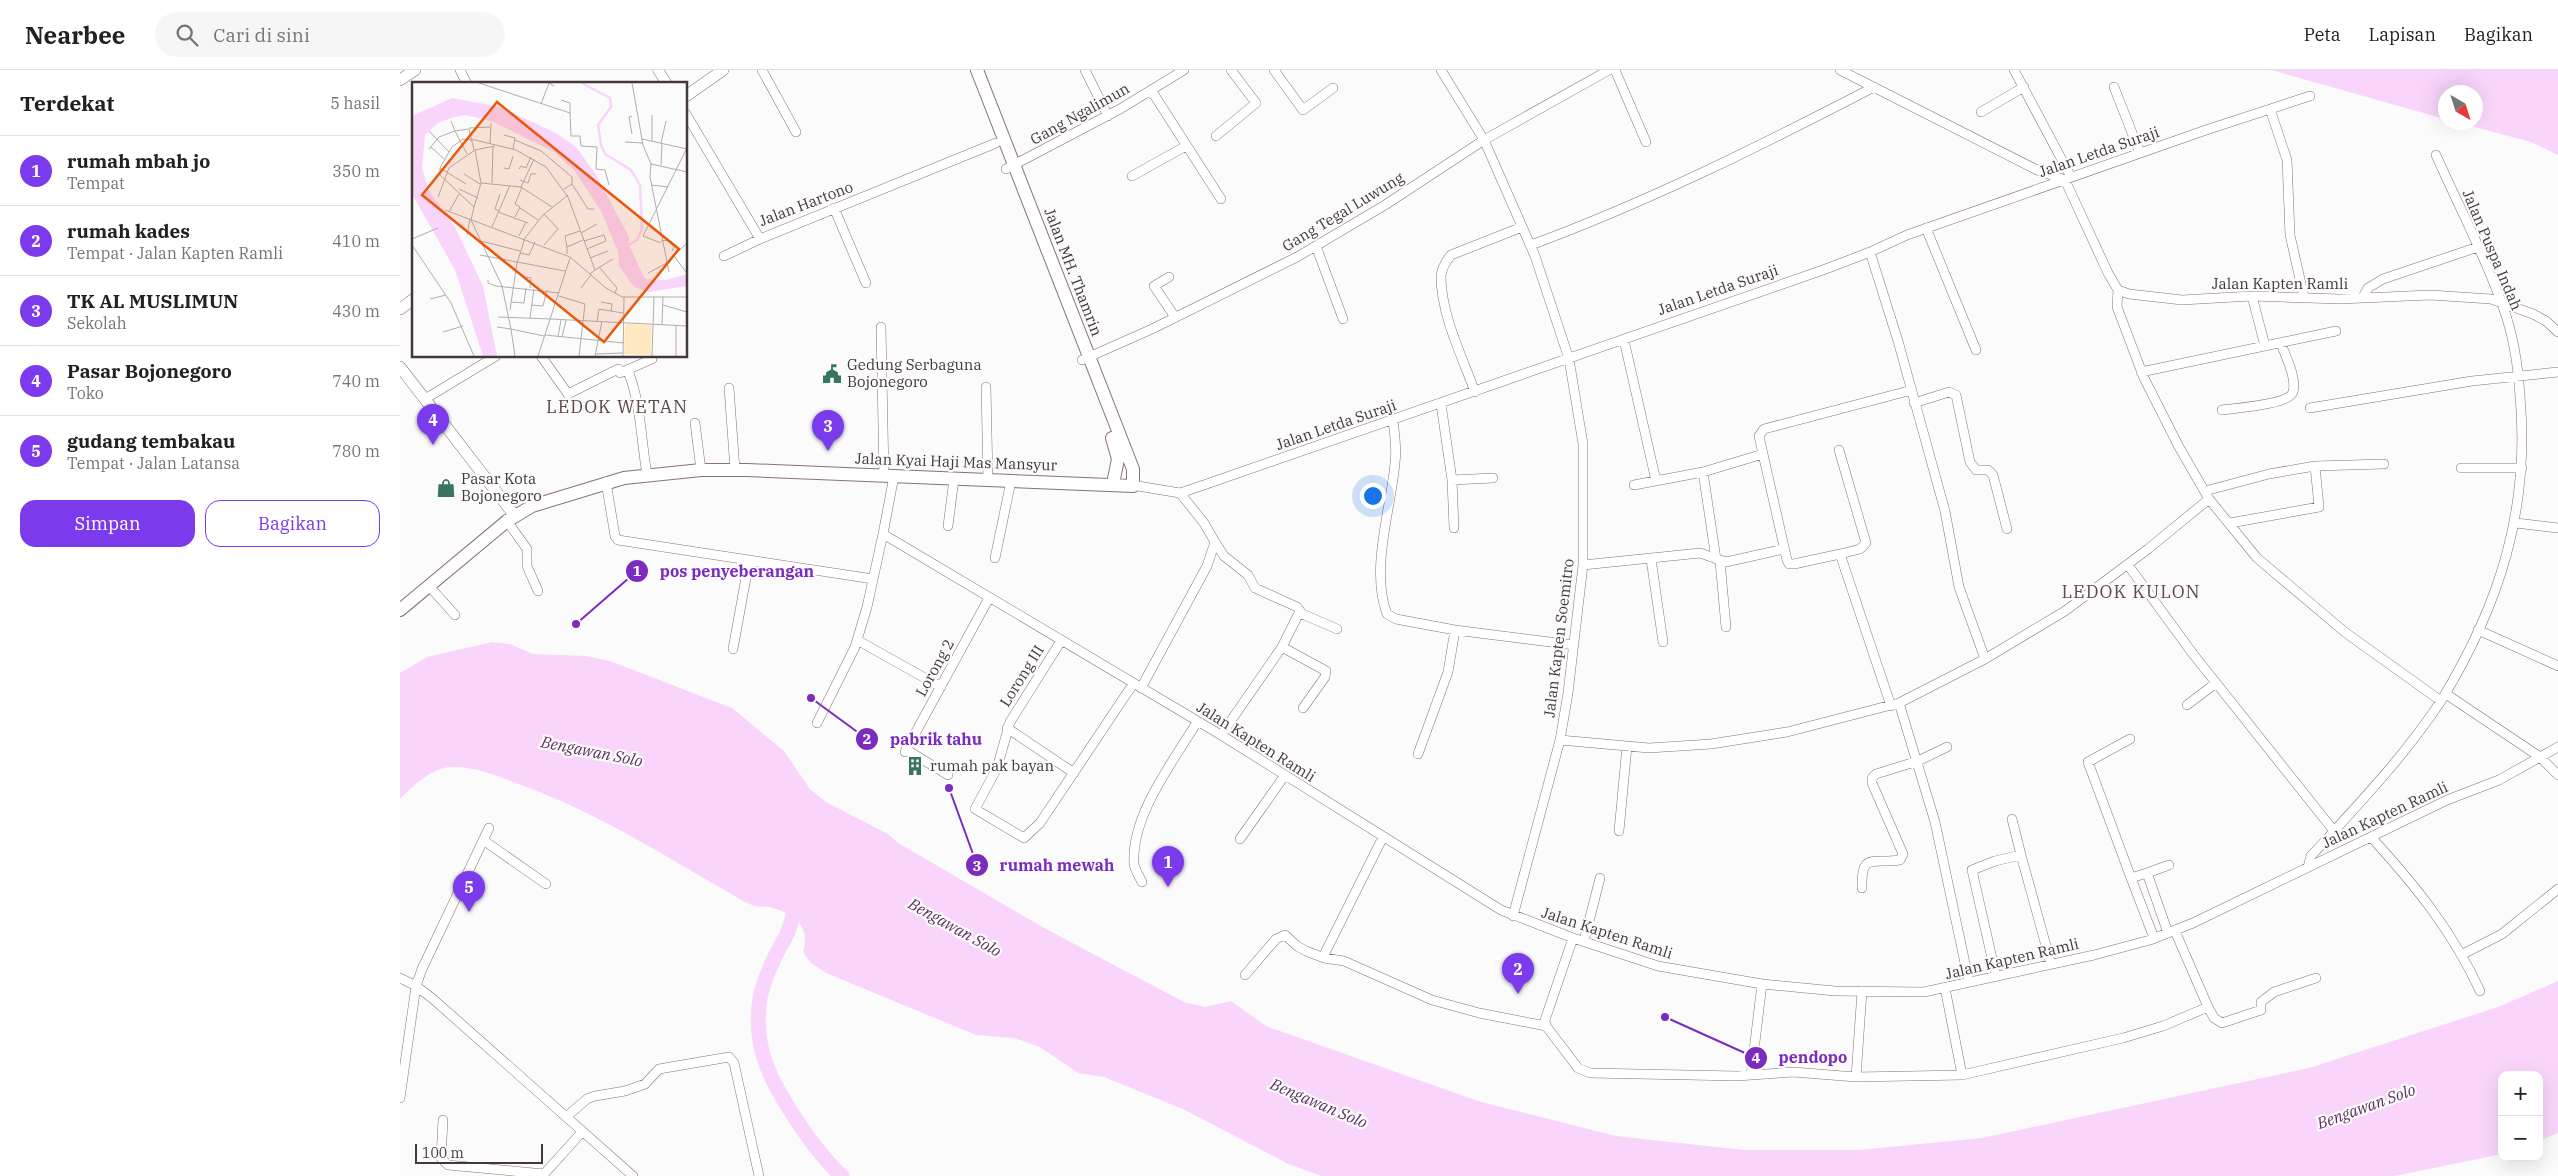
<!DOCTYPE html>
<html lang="id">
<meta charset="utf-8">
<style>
body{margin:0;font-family:"IBM Plex Serif",serif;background:#f6f6f6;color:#202124}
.controls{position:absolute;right:15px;bottom:15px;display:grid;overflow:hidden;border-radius:10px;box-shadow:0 5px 20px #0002}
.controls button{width:45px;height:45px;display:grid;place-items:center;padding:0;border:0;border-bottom:1px solid #e0e0e0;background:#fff;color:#202124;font:25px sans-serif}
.compass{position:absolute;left:2038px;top:15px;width:45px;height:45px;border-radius:50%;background:#fff;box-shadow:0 5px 20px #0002;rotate:141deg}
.scale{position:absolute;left:15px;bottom:12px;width:128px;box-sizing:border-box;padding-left:5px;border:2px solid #443938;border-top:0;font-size:14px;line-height:18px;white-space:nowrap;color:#443938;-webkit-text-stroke:4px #fbfbfb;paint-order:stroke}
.you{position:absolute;left:972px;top:425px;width:18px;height:18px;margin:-12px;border:4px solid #fff;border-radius:50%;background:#1a73e8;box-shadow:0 0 0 8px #1a73e833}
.badge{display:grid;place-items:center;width:32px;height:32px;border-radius:50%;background:#7c3aed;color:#fff;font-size:16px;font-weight:700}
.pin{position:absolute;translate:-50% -41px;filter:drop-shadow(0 1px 2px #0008)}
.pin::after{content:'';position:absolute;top:26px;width:18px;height:15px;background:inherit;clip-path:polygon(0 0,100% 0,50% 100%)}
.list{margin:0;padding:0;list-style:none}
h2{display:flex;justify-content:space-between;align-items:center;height:65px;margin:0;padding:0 20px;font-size:21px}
h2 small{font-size:16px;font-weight:400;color:#757577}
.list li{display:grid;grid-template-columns:32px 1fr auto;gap:15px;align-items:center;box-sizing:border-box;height:70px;padding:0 20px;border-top:1px solid #e0e0e0}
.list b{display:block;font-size:19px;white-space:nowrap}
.list p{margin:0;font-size:16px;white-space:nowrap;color:#757577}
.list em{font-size:16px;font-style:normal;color:#757577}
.actions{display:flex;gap:10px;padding:15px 20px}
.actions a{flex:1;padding:11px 0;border:1px solid #7c3aed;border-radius:15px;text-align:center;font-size:18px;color:#7c3aed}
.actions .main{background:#7c3aed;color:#fff}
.icon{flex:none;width:28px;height:28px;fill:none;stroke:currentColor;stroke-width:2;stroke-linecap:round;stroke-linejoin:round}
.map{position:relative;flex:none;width:2158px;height:1106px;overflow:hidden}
header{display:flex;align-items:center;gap:30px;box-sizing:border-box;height:70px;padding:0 25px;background:#fff;border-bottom:1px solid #e0e0e0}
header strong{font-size:24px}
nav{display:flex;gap:28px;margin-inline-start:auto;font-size:18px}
.search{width:350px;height:45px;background:#f6f6f6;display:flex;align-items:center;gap:12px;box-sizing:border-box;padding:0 18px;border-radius:28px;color:#757577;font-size:19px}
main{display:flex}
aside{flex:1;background:#fff}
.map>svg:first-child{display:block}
.water{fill:#f9d5fc}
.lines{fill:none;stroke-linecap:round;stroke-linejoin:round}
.river{stroke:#f9d5fc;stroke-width:15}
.minor-casing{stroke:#8a7270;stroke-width:10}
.tertiary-casing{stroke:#8a7270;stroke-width:11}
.secondary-casing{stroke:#8a7270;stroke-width:12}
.primary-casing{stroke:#8a7270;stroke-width:14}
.minor{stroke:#fff;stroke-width:9}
.tertiary{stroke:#fff;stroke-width:10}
.secondary{stroke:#fff;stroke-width:11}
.primary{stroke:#fff;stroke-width:12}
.labels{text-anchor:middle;stroke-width:4.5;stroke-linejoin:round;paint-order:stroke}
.street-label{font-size:15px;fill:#443938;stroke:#fbfbfb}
.poi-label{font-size:15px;fill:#443938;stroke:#fbfbfb;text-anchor:start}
.water-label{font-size:16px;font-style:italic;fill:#5c3060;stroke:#fbfbfb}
.quarter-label{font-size:18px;letter-spacing:1px;fill:#604a49;stroke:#fbfbfb}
.inset-river{fill:none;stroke:#f9d5fc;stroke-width:2.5}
.inset-road{fill:none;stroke:#b2adad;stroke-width:1}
.view{fill:#e8590c;fill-opacity:0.15;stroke:#e8590c;stroke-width:2.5}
.inset-edge{fill:none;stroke:#443938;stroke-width:2.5}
.leader{fill:none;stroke:#7b2cbf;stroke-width:2}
.callout-dot{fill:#7b2cbf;stroke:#fbfbfb;stroke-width:2}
.mark-label{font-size:15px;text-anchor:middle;font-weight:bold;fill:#fff}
.callout-label{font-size:16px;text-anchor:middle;font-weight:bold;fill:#7b2cbf;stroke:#fbfbfb;stroke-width:4.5;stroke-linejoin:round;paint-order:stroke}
</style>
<header>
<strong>Nearbee</strong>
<div class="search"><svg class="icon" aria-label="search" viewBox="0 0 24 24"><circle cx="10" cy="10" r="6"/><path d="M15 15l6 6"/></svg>Cari di sini</div>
<nav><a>Peta</a><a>Lapisan</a><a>Bagikan</a></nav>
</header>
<main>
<aside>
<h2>Terdekat<small>5 hasil</small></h2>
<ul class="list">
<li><span class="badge">1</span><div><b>rumah mbah jo</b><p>Tempat</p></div><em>350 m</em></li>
<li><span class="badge">2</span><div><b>rumah kades</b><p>Tempat · Jalan Kapten Ramli</p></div><em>410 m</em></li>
<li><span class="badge">3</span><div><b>TK AL MUSLIMUN</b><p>Sekolah</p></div><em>430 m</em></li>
<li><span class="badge">4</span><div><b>Pasar Bojonegoro</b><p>Toko</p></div><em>740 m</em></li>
<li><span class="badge">5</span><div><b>gudang tembakau</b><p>Tempat · Jalan Latansa</p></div><em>780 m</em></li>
</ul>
<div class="actions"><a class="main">Simpan</a><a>Bagikan</a></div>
</aside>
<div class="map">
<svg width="2158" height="1106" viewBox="0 0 2158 1106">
<rect width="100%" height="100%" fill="#fbfbfb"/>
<path class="water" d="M1871,0H2158V85L2131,72L2060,53L2076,52V22H2046L2045,49Z
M92,572L110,574L133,584L186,586L210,591L332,638L384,681L410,719L426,732L488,764L498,773L646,859L784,932L805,937L831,931L866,956L1081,1032L1216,1066L1344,1080H1459L1582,1068L1909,998L2098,937L2158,911V1063L2139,1071V1005H2102V1084L1995,1106H922L888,1094L785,1040L704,1007L678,1003L640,977L614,968L576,965L426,903L411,893L403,882C411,856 394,843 369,837C364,836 359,837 354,836C347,833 339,829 333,825C260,783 193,740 113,712C92,704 73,696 50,697C30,699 13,716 0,729V603L27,587Z"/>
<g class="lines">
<path class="river" d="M397,827C394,840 392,856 385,868C374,887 365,905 360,928C357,944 358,968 363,985C373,1020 415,1082 442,1106"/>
<g class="minor-casing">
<path id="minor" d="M60,0L67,14
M362,0L396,62
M685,0L708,46
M874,0L903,40L933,18
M1041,0L1084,70L1135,186L1169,289L1183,374V495L1168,623L1160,670L1113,846
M1215,0L1246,72
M1440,0L1637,100L1665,110L1708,203L1718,220L1729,224L1782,230L1852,226L1940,229L2030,225L2091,229L2133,244L2146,251L2158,262
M1614,0L1671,107
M1714,17L1740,83
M751,20L821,129
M1870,39L1887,90L1890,165L1904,227
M1581,42L1624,17
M286,44L360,169L596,73
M816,66L856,33L831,0
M2036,85C2058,135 2085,185 2103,237C2114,266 2118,295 2120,326C2130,440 2100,534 2041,631
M606,99L720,39L784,0
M732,106L786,76
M434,138L466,213
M1526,158L1576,280
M1131,175C1250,131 1362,75 1474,17
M916,176L943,249
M1470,182L1498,271L1545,441L1559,517L1585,589
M324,186L360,169
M769,207L754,216L775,247
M1718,220L1717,237L1744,308L1779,377L1809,429L1857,488L1946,563L2041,631C2003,688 1957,736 1911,786L1908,797
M1852,226L1865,276
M1963,227L1968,218L1983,209L2078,177
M481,257L484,406
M1224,270L1256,411
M141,286L168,324L214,301L219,299L220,303L252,289V286
M682,290L752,259L897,187L985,135L1084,70L1209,0
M228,301C241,333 241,370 247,405
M1741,302L1936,261
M586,317L588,410
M329,318L335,400
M1075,322C1062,286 1041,245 1041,206C1042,197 1046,191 1051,185L1122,157
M25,329L96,286
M1514,333L1549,322L1556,325L1570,392L1576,400H1588L1593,405L1607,459
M1041,334L1052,410L1093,408
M1910,338L2072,311L2158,302
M1822,340C1834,338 1889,335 1893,322C1897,307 1885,286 1881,273
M993,351C995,365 997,379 995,393C991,439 970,499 987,544L996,549L1055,560L1174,575
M295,353L301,400
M1439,380L1466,473L1460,479L1440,484
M1363,384L1387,490L1389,494H1394L1440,484L1491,636
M2061,398H2122
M1303,402L1316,489
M494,406L483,464L821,665L1101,840L1173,868L1258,896L1362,914L1435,921L1524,922L1694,885L1750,870L1793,853L2047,730L2099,710L2158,677
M1052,410L1054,458
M206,412L215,466L218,470L473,509
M1234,415L1303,402L1363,384L1359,366L1364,359L1512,320
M738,416L780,423L798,417L1423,200L1470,182L1507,165L1806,60L1910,26
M1805,421L1869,404L1915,396L1984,394
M107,451L127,479V496L138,521
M1830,453L1919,437L1915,396
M2116,453L2158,458
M548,456L554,409
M815,472L824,486L848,505L855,518L897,537L900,541L882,577L821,665
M595,488L611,411
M1251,489L1263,572
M1320,491L1326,557
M1183,495L1300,483L1326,492L1384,479
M1728,495L1793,584L1934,761
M29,516L55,545
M900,543L937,559
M2078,560L2158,596
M457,570L541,617
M661,571L610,652L597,698L575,739L624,768L640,753L733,614
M882,577L926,601L925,607L903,638
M333,579L349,491
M741,618L807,496L815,472L804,453L780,423
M2046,624L2140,687L2158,705
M1499,633L1535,752L1569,912
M1787,635L1816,613
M417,653L455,577L467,537L483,464
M607,658L674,703
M1730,669L1688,692L1731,808
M1160,670L1249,678L1311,674L1387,662L1499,633L1585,589L1665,541L1748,479L1809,429
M507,680L548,705
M505,682L589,528
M1018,684L1048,602L1055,560
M1219,761L1227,676
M1971,767C2015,815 2053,862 2080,921
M840,769L885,705
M83,770L146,814
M1621,785L1651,894
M1747,803L1769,795
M742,812C739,806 735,800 734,794C731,745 773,692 797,652
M1462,818C1461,782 1472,794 1500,790L1503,784L1472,713V708L1476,704L1518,691L1547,677
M1775,861L1808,937L1814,948L1822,953L1861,940V932L1874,922L1916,908
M1173,868L1145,950L1146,956L1178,998L1190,1003L1337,1006L1393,1002L1456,1007L1562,1005L1723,968L1763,956L1808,937
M1754,868L1731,808L1747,803L1768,863
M1184,871L1200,808
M2063,884L2102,864L2158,819
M923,887L983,767
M845,905L876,869L885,865L897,876L906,881L924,888L944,891L1032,930L1079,943L1146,956
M1596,906L1572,800L1595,791L1621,785L1612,749
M0,908L16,916L33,929L233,1106
M1545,918L1562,1005
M1351,1005L1362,914
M1456,1007L1462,921
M0,1028L16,916L22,899L89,758
M166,1047L187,1029L195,1026L225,1021L245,1014L259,999L329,987L334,993L359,1106
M43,1050L41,1088L48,1095L144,1104L182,1062"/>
</g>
<g class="tertiary-casing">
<path id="tertiary" d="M258,0L267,14"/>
</g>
<g class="secondary-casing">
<path id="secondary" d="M0,10L15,0
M286,26L323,0
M0,239L14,229
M0,297L115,446"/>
</g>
<g class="primary-casing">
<path id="primary" d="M712,368L718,389L713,414
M0,540L107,451L132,436L224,408L301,400H347L733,416V399L577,0"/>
</g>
<use href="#minor" class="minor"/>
<use href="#tertiary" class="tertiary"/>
<use href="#secondary" class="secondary"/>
<use href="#primary" class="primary"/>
</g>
<defs>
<g id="civic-bare" transform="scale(1.5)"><path d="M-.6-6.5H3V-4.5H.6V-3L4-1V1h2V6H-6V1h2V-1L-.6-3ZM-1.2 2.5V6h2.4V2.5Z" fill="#377562" stroke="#fbfbfb" stroke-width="2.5" paint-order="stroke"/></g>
<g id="shop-bare" transform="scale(1.5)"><path d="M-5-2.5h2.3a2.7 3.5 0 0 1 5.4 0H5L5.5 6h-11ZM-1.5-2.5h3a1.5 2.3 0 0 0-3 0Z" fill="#377562" stroke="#fbfbfb" stroke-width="2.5" paint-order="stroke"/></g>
<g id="building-bare" transform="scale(1.5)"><path d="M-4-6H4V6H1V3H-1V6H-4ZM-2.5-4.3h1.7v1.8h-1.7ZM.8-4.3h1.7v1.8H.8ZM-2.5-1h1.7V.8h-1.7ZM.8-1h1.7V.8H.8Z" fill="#377562" stroke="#fbfbfb" stroke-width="2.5" paint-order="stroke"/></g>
</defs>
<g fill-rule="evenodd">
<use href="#civic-bare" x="432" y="304"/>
<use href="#shop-bare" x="46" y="418"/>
<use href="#building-bare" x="515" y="696"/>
</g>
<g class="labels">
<g class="street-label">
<text transform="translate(680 44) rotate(-29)" y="5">Gang Ngalimun</text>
<text transform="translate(1699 82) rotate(-19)" y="5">Jalan Letda Suraji</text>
<text transform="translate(406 134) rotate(-21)" y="5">Jalan Hartono</text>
<text transform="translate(943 142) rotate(-31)" y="5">Gang Tegal Luwung</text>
<text transform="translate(2092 180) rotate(67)" y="5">Jalan Puspa Indah</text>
<text transform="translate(673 202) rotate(69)" y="5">Jalan MH. Thamrin</text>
<text x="1880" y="219">Jalan Kapten Ramli</text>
<text transform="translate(1318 220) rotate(-19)" y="5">Jalan Letda Suraji</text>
<text transform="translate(936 355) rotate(-19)" y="5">Jalan Letda Suraji</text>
<text transform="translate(556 392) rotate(2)" y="5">Jalan Kyai Haji Mas Mansyur</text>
<text transform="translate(1159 568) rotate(-83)" y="5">Jalan Kapten Soemitro</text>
<text transform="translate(535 598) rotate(-61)" y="5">Lorong 2</text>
<text transform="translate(622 606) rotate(-58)" y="5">Lorong III</text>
<text transform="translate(856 672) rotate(32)" y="5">Jalan Kapten Ramli</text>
<text transform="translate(1985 745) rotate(-25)" y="5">Jalan Kapten Ramli</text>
<text transform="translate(1207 863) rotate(18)" y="5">Jalan Kapten Ramli</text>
<text transform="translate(1612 889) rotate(-13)" y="5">Jalan Kapten Ramli</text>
</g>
<g class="poi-label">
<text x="447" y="300">Gedung Serbaguna<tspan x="447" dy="17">Bojonegoro</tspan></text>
<text x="61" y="414">Pasar Kota<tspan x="61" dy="17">Bojonegoro</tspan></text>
<text x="530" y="701">rumah pak bayan</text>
</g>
<g class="water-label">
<text transform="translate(192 681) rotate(11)" y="6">Bengawan Solo</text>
<text transform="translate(555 857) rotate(29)" y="6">Bengawan Solo</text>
<text transform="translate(919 1033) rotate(23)" y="6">Bengawan Solo</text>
<text transform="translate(1966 1036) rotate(-20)" y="6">Bengawan Solo</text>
</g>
<g class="quarter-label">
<text x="217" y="343">LEDOK WETAN</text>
<text x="1731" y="528">LEDOK KULON</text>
</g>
</g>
<g transform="translate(12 12)">
<rect width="275" height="275" fill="#fbfbfb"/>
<path d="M213,242L240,243L239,273L212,272Z" fill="#ffe8bf"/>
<path d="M40,16L88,25L144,51L164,65L185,94L217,155V163L233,197L254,198L275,192V204L236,210L222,205L207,184L206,170L189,129L162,88L142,70L79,39L53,33L39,36L26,41L13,53L10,86L17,109L43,145L71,204L85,274H71L43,188L0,112V34Z" fill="#f9d5fc"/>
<path class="inset-river" d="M170,1L198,16L199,25L186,43L189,63L193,72L219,88L228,103L230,147L225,158L215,164"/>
<path class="inset-road" d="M67,1L158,31L159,54H168L169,64L185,65L184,87L193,88L197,103M220,1L231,63L239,82L238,95L257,190M149,18L158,21V31M129,22L137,1L142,4M220,34L217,35L220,52M39,39L43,49L57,47L62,68M57,46L78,45M17,49L37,70M92,53L103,56L101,67M230,57L275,67M103,58L129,69L160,95V102L152,107M240,59V33M213,60L231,61M249,61L254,39M78,62L79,41M19,65L32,77M17,67L27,55L43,49L55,72M239,82L275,90M249,83L250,61M28,86L54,102M92,86L97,87L101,74M107,87L109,84L114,86L119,75M52,92L68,102M108,98L116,101L119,92H124M69,101L109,105L140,125M80,101L81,65M160,102L176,127H182M239,103L256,105M109,105L122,77M47,107L66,116M26,115L37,86L63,68M62,125L69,101L63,68L83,64M108,126L126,138M33,128L158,175M87,129L83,127L88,112M37,130L47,112M86,130L116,141M103,135L108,125L103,122L110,105M80,145L98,103M169,151L185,142M55,153L58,137M107,154L114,140M0,157L26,146M69,159L108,169M172,159L192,153L194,159L175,167M249,159L256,158L262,165L260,169M249,161L231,154L275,66M0,163L39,221L62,274M132,163L146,147L132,132M155,165L153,154L168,149M108,171L117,173L123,160M155,172V165L171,158M68,173L153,189M262,174L274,190M158,175L194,206L210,215H275M178,176L196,169M187,185L205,206L203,211M183,188L201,177M236,191L253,182L275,161M114,195L119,196L118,206M76,198V201L84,204L147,211M169,206L179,193M147,214L173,222L167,274M18,217L34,213M99,220L112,221L114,206M189,220L200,222L199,229M119,223L131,224L135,208M251,223L275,230M98,228L105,181L113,156L131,133L156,113M86,235L139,237M118,236L122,207M139,237L275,244M185,239L187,227L211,231M250,242L251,215M264,244V274M85,245L99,247L103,274M31,250L51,244M133,253L212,261M132,254L99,247L90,204L59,138L62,125L28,93V86L40,65L51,57L63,58L104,68L134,85L156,115L183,188L178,192M146,254L149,238M150,255L154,238M184,272L211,271M126,274L158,176M183,274L190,239M211,274L212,215M240,274L242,215"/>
<path class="view" d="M85,20L267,167L192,260L10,113Z"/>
<rect width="275" height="275" class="inset-edge"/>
</g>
<path class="leader" d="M176 554L237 501M411 628L467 669M549 718L577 795M1265 947L1356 988"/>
<g class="callout-dot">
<circle cx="176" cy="554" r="5"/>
<circle cx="411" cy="628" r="5"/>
<circle cx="549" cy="718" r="5"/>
<circle cx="1265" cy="947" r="5"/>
<circle cx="237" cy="501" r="12"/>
<circle cx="467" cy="669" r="12"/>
<circle cx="577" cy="795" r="12"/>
<circle cx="1356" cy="988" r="12"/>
</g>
<g class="mark-label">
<text x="237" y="506">1</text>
<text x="467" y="674">2</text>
<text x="577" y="801">3</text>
<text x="1356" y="993">4</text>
</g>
<g class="callout-label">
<text x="337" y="507">pos penyeberangan</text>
<text x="536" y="675">pabrik tahu</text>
<text x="657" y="801">rumah mewah</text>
<text x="1413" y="993">pendopo</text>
</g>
</svg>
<div class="controls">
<button>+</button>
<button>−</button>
</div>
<svg class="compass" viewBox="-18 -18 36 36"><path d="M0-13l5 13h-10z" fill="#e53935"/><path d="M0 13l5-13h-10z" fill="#757577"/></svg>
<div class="scale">100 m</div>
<div class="you"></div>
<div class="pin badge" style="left:768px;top:817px">1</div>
<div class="pin badge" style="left:1118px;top:924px">2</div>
<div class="pin badge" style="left:428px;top:381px">3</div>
<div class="pin badge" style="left:33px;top:375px">4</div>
<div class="pin badge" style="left:69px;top:842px">5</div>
</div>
</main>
